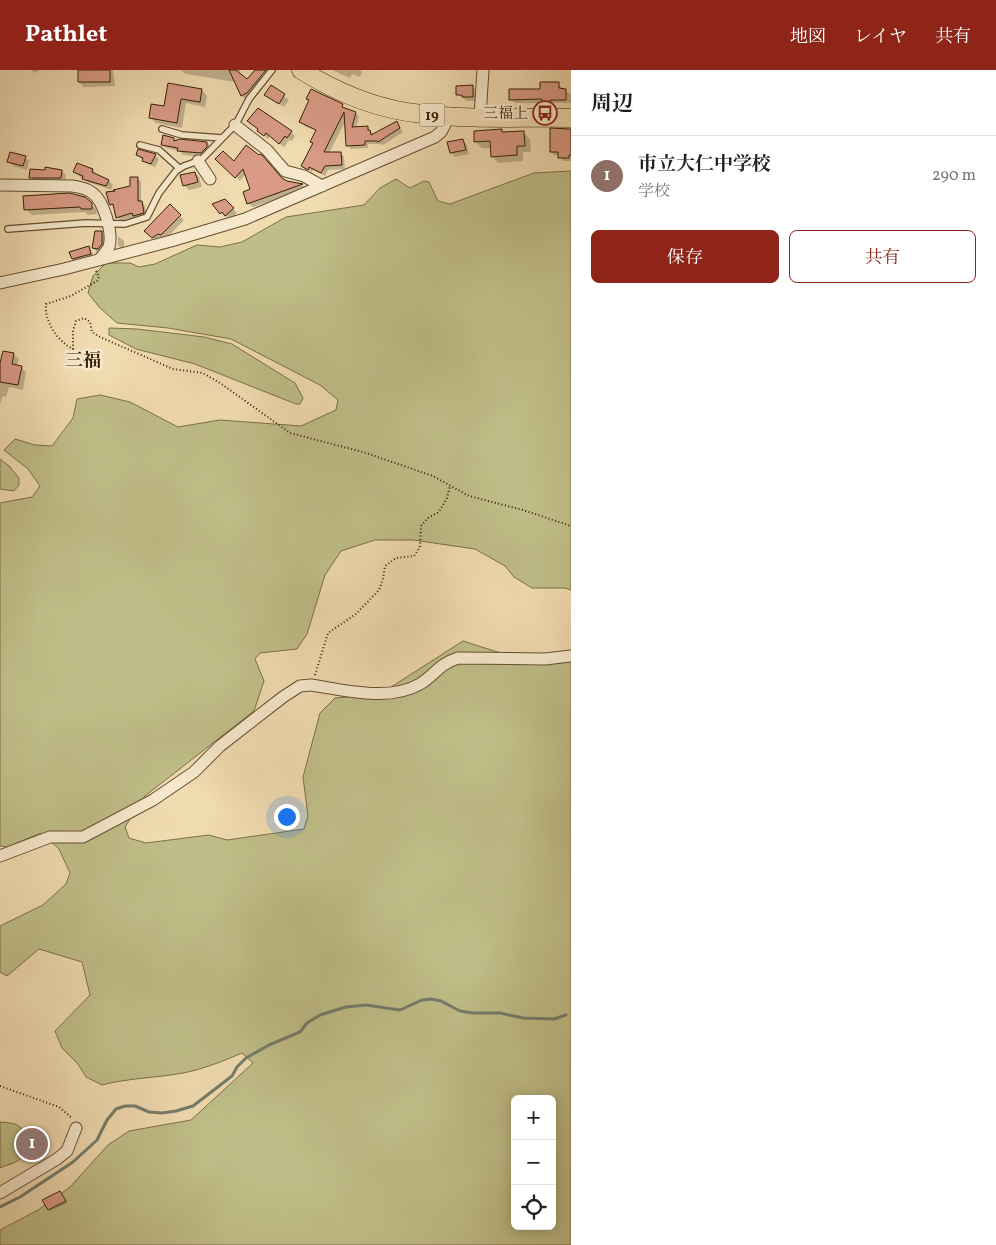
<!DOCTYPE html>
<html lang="ja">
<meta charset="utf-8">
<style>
body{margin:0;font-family:Vollkorn,"Noto Serif JP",serif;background:#f2f2f2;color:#222}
.controls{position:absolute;right:15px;bottom:15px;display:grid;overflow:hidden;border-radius:8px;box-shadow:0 2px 12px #0003}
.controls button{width:45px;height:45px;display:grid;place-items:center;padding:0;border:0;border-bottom:1px solid #e0e0e0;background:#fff;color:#222;font:25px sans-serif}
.you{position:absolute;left:286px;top:746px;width:18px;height:18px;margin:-12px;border:4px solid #fff;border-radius:50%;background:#1a73e8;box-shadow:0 0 0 8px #1a73e833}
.badge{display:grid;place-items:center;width:32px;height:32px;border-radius:50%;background:#8f2418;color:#fff;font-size:16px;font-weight:700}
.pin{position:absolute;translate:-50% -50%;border:2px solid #fff;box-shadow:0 1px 5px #0006}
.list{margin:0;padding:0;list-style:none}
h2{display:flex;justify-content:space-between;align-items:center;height:65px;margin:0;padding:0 20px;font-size:21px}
h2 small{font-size:16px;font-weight:400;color:#767676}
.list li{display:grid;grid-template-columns:32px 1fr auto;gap:15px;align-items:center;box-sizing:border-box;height:80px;padding:0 20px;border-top:1px solid #e0e0e0}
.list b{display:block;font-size:19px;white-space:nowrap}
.list p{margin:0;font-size:16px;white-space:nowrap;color:#767676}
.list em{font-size:16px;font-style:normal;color:#767676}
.actions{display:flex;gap:10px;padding:15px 20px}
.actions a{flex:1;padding:11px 0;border:1px solid #8f2418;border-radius:8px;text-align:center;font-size:18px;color:#8f2418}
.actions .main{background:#8f2418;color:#fff}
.icon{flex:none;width:28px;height:28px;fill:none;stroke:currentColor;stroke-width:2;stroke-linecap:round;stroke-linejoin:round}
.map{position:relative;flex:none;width:571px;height:1175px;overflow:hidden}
header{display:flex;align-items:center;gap:30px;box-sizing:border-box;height:70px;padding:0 25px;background:#8f2418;color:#fff}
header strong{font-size:24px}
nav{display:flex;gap:28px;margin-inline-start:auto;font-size:18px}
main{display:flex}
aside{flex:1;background:#fff}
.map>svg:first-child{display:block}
.green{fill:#c0be88;stroke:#7c6f46;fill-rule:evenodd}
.shadow{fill:#0003}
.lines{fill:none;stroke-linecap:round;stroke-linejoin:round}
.stream{stroke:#737c6b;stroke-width:3}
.building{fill:#d99b87;stroke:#372004}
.service-casing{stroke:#664f2f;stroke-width:8}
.minor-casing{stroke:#664f2f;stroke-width:13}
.primary-casing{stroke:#372004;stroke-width:19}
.path{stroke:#372004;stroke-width:2;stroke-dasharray:1 2.5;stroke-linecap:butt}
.service{stroke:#f6e8cc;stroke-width:5.5}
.minor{stroke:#f6e8cc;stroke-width:11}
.primary{stroke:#f1dbb1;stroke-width:18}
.labels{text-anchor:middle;stroke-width:5;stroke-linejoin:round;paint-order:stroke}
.shield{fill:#f6e8cc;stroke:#705c40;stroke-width:1}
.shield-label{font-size:14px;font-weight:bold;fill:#372004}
.poi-label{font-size:15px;fill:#372004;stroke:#f6e8cc;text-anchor:end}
.quarter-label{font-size:18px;font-weight:bold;fill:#372004;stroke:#f6e8cc}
</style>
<header>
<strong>Pathlet</strong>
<nav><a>地図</a><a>レイヤ</a><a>共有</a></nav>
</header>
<main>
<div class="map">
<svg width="571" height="1175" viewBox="0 0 571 1175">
<rect width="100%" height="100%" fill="#f1dbb1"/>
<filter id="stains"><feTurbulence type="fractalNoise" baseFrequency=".004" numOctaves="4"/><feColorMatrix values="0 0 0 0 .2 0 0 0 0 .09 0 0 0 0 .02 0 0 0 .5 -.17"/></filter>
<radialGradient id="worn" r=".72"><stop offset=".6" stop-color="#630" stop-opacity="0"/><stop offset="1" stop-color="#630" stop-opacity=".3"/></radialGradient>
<path class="green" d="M571,101V520L565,518H532L514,507L505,496L475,479L413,470H375L341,481L325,505L307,564L297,579L260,583L255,589L264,611L254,641L145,726L125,757L129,768L146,773L209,765L227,770L304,759L308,746L303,707L320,643L335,628L380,624L463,571C486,578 551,602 571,590V1175H0V1160L38,1140L70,1117L108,1075L129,1061L191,1050L253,993L242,983C223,991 204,999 183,1003C156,1008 128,1008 102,1015L86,1007L78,994L62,978L55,961L90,925L82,892L39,879L7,906L0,902V856L43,835L66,814L70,803L59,779L41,763L7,777L0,776V433L32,427L40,416L28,399L4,380L15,369L35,375L52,376L73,348L77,329L100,325L130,332L178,357L220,350L301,356L336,340L338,330L320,315L231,269L168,258L117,253L100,238L88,223L93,206L106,193H130L139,197L155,194L197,175L220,177L242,172L286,147L364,135L380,118L396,109L410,118L424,111L429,112L438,131L450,134L534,103ZM515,1029H552V1156H515Z
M109,258L137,259L204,267L232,274L295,313L303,328L300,334H296L195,294L136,279L109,265Z
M0,389L9,396L19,408V415L14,421L0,419Z
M0,1052C7,1053 14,1052 20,1057C28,1065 29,1083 19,1090C14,1094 6,1095 0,1098Z"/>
<path class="shadow" d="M31,0H40L34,3Z
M79,0H113L115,16L84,17L79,12Z
M181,0H241L238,3L247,11L260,7L265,13L253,29L247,31L242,26L235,12L186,4Z
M332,0H360L362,2L360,7L352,4L350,8Z
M559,14L563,20L571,24V33H553V41H547L543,37V33H515L511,29Z
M169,15L202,20L207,26L205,37L186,33L182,58L156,53L150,47L165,37Z
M271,17L289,30L284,37L266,25Z
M472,17L477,21V31H467L458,24Z
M311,21L355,43L359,46L356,58H368L374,65L396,52L403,62L383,75L381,74H368V78L351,79L347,75L346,50L329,83H341L344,87L345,99L328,100L325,106L313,100L312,102L303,96L314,74L317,61L305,56L301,52L310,31Z
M571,59V91H563L560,87V85H554L551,81Z
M258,60L291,62L295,66L292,71L289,70L284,77L270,66L268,69Z
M502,61L504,63L523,62L530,69L531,82H523V91L498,93L492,86V78H482L476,72Z
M174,69L176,72L207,73L211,77L206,87L183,85L180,81L166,78L162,74Z
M463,70L467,75L469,84L455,87L451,83Z
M137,85H155L159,89L155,97L148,94Z
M25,87L29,91L27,100L13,96L9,92Z
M259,87L283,110L302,115L305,118L253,137L248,133L252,119L246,104L240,111L217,89L234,92Z
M78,95L93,100L97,105L109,111L113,115L111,120L88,112L79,106L75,102Z
M62,101L66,105L65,112H35L31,107Z
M195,103L199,107L202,117L189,120L185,116Z
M137,108L141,112V131L145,136L147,146L138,149L136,147L121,151L117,147L115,139L111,134L117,122L131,117Z
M224,130L237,143L230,149L227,146L225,147L214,135Z
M89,132L96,139L97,144L88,145L85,142L32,145L25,139Z
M170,136L184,150L166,169L157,172L146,161Z
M101,163L106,167L103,183L97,182L93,177Z
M118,166L124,171V180L118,176Z
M88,177L92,182L94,188L77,193L73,189Z
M13,284L19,289L17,296L21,297L26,302L23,320L9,317L6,327L3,326L0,334V293Z
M60,1122L67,1133L50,1141L49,1140Z"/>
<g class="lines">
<path class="stream" d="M0,1137L20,1127L73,1092L97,1070L107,1050L116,1039L125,1036H135L149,1042L162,1043L176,1041L193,1036L232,1006L237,997L246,988L269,975L300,962L307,953L320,945L346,937L366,935L400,940L422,930L431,929L441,931L460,941L473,943H500L523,948L554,949L566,945"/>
</g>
<path class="building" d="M78,0H110V12H78Z
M229,0H236L247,9L255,0H266L247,23L241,26Z
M540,12H559V18L566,19V30H550V37H542V29L509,30V19H540Z
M168,13L202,19L200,32L181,29L177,53L149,48L151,34L164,36Z
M271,15L285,24L279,34L264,25Z
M473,15V27H462V25H456V16Z
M311,19L343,34L342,37L356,42L352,57L368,56V60H370L371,65L397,51L400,58L378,72L377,71H365V75L346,76L344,42L324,82H341L342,95L325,96L321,103L309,97L308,100L301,96L313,73L310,72L316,60L299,52L309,30L306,29Z
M258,38L292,61L287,68L285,66L279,74L266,63L264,66L257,61L258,59L247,51Z
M550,58L571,59V85H569V88H558V82H550Z
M502,59V62L524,61L525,76H517V85L491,87L490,71L474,72V61Z
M163,65L174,68V71L180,69L207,72V77L201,83L177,81L178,78L161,75Z
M463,69L466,80L450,83L447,72Z
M246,75L259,85L260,84L262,85L282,108L287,111L303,114L247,134L243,122L250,119L243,99L235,108L215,89L223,81L234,91Z
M138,79L156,84L151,94L142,91L143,88L136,85Z
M10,82L26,86L23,96L7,92Z
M77,93L93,99L92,102L109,110L106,116L82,109L83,106L73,102Z
M45,97L62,100L61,108H29L30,99L45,100Z
M195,102L198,112L183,116L180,105Z
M130,107H138V131H142L144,143L133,146L132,143L116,148L113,134L110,135L109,133L106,122L115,121L113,120L130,116Z
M69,123L85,127L92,133V139H81L80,137L24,140L23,126Z
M225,129L234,138L225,146L222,142L220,144L212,134Z
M170,134L181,145L161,165L158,164L152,168L144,161Z
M95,161H102V174L98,179L92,178Z
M89,176L91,184L72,189L69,182Z
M3,281L14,283L12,294L22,296L18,315L0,312V293Z
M60,1121L66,1131L48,1140L42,1130Z"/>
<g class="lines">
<g class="service-casing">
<path id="service" d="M162,59L182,65L222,68
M140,75L159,80L179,98
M8,159L86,153L125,154L147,147L159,123L176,101L184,96L201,90L236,54L249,29L272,0"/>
</g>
<g class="minor-casing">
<path id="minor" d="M480,47L483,0
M235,55L267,80L285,101L304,106L322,116
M198,91L210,109
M0,115L72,116C79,117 86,118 91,122C104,130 113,163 109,177C107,181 102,186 99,190
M0,213L64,199L171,171L245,149L435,67L441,62L449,47
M0,786L50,767H83L153,730L194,702L220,676L283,627L300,616L311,615C344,620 389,632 420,614C435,605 439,594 458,588L545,589L571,586
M0,1123L57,1089L67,1081L76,1058"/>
</g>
<g class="primary-casing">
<path id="primary" d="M301,0C338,23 379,40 422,44C471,50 522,47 571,48"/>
</g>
<path class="path" d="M96,201L99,207L97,211L71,226L46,234C44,251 58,272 73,279V261L76,251L84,248L90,252L92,262L100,267L173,299L203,303L223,315L290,363L363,382L433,406L469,426L523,440L571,456
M315,605L328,563L356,544L379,520L383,509L385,496L396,488L414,486L420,477L421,456L428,448L439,442L447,428L450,416
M0,1016L59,1037L72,1048"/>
<use href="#service" class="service"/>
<use href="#minor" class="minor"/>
<use href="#primary" class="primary"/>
</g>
<defs>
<g id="bus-ring" transform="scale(1.25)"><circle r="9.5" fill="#f6e8cc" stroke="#8f2418" stroke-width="1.5"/><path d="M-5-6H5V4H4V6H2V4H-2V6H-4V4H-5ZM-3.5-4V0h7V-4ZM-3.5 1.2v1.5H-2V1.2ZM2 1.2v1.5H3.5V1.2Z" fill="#8f2418"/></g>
</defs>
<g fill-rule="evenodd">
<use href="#bus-ring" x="545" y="43"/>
</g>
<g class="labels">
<rect class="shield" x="419.5" y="33.5" width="25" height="23" rx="4"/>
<g class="shield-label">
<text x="432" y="50">19</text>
</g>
<g class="poi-label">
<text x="528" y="48">三福上</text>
</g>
<g class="quarter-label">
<text x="83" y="296">三福</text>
</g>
</g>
<rect width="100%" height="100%" filter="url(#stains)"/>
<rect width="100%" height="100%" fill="url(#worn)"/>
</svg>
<div class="controls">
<button>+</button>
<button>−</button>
<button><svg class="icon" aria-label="locate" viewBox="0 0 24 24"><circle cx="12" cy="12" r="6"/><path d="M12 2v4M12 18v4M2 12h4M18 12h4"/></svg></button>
</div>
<div class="you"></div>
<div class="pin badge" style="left:32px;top:1074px;background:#8d6e63">1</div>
</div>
<aside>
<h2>周辺<small></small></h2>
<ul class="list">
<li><span class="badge" style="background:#8d6e63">1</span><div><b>市立大仁中学校</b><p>学校</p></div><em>290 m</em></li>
</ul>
<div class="actions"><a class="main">保存</a><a>共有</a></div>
</aside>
</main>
